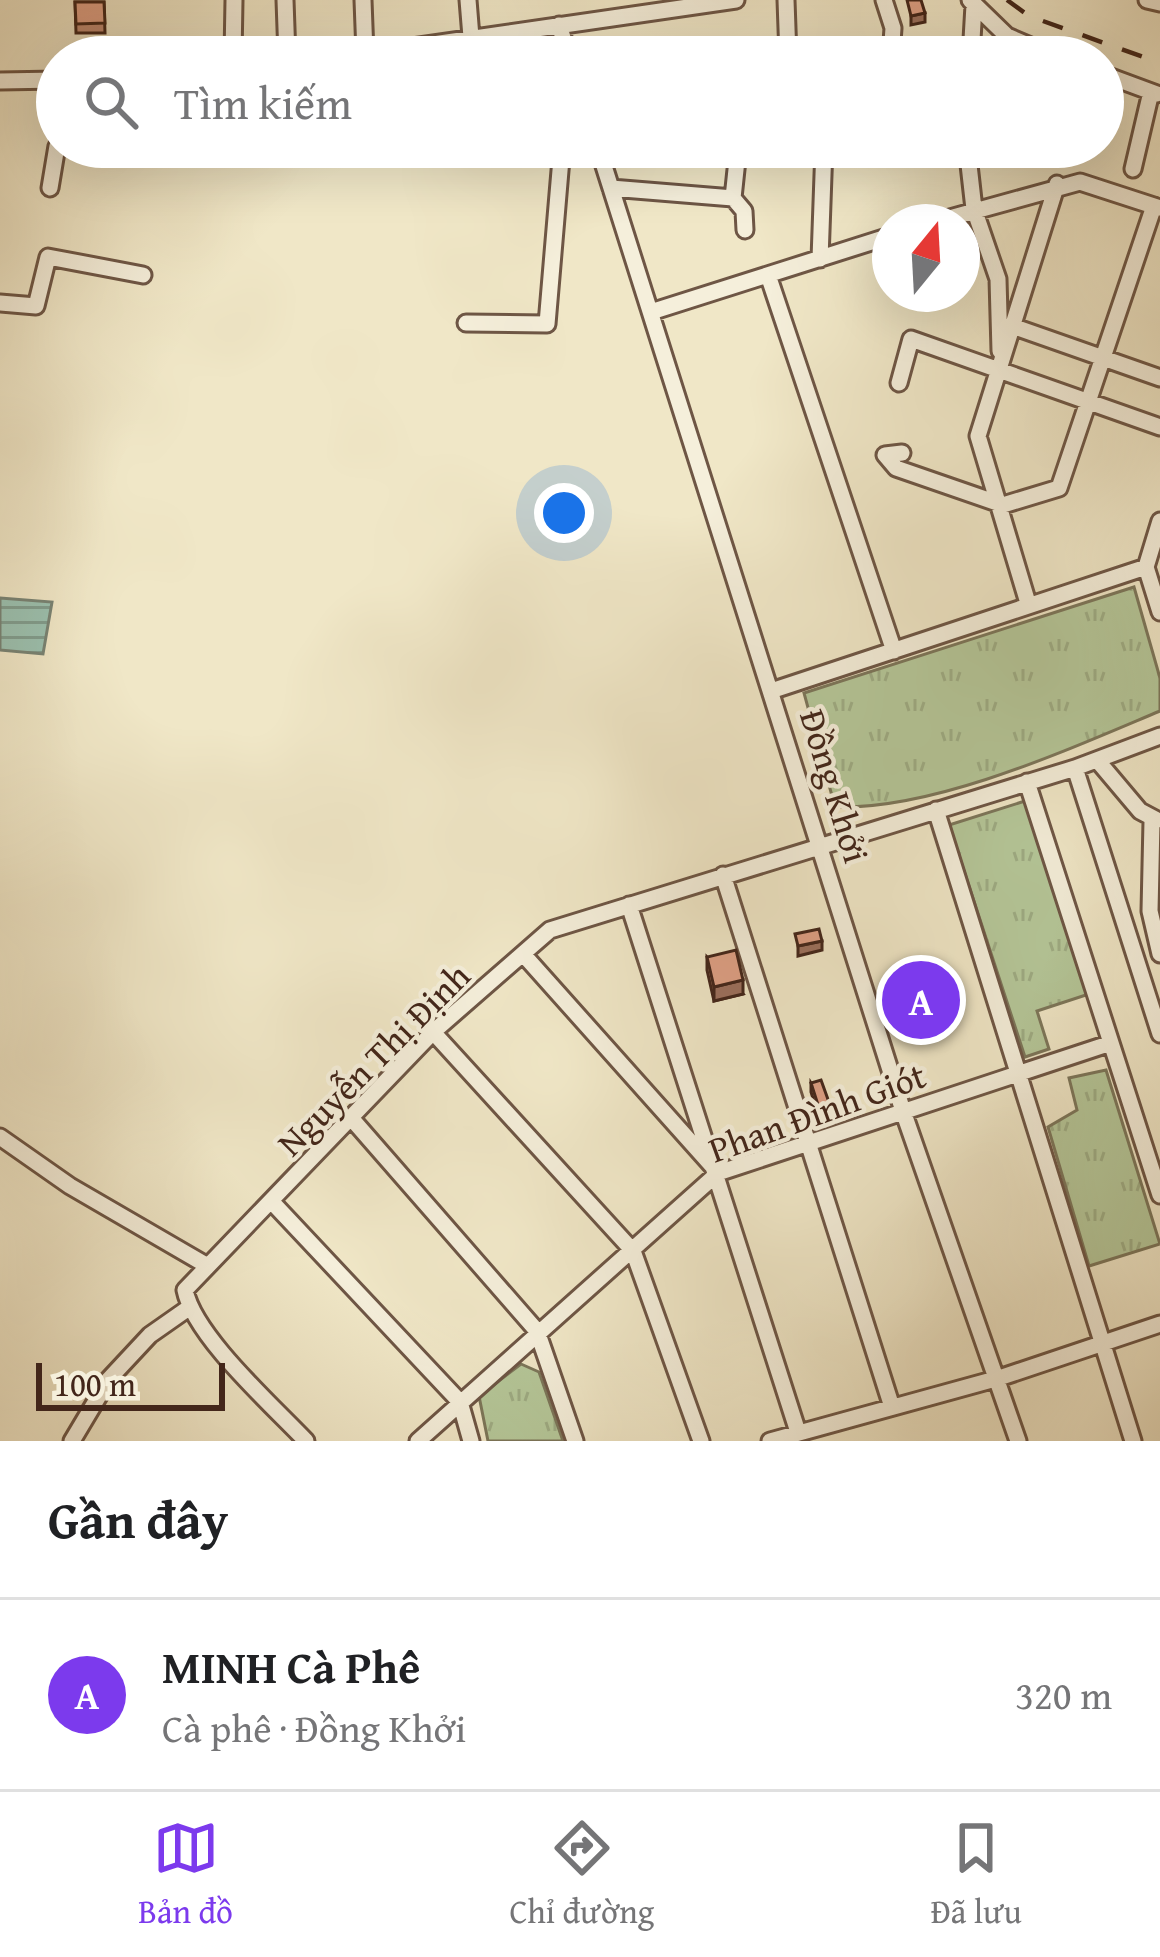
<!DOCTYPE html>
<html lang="vi">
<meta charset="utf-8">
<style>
body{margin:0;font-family:"Gentium Book Plus",serif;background:#f2f2f2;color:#202124}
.compass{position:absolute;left:872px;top:204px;width:108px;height:108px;border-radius:50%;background:#fff;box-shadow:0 12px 48px #0002;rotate:18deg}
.scale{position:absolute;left:36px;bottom:30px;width:189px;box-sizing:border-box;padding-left:12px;border:6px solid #43261a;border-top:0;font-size:33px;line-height:42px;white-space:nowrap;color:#43261a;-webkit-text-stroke:9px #f5efdb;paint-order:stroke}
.you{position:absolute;left:564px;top:513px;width:42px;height:42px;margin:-30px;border:9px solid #fff;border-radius:50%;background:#1a73e8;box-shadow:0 0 0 18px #1a73e833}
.badge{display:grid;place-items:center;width:78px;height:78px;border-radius:50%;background:#7c3aed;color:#fff;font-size:39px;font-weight:700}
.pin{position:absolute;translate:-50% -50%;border:6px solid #fff;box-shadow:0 3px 12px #0006}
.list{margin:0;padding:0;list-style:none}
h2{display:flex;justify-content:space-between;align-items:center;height:156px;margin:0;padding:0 48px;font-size:51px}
h2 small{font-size:39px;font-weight:400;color:#757577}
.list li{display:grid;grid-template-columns:78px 1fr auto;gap:36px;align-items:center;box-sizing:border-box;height:192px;padding:0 48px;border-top:3px solid #e0e0e0}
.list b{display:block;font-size:45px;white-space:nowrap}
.list p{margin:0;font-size:39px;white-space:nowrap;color:#757577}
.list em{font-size:39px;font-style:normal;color:#757577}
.icon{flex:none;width:66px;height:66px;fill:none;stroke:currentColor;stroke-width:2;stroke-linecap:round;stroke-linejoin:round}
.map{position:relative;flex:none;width:1160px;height:1441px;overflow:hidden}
.search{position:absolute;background:#fff;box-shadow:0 12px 48px #0002;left:36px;right:36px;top:36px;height:132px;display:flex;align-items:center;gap:30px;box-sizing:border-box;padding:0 42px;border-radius:66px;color:#757577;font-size:45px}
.sheet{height:348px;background:#fff}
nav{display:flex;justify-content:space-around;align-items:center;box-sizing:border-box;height:168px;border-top:3px solid #e0e0e0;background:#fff;font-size:33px;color:#757577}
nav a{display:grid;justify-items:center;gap:6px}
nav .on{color:#7c3aed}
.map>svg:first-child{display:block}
.grass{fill:url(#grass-tufts);stroke:#7c765a;stroke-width:3}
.water{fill:url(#water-rules);stroke:#788374;stroke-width:3}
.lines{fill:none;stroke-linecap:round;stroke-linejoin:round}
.minor-casing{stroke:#6e5645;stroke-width:21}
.minor{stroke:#f5efdb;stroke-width:15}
.rail{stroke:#43261a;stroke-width:4.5;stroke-dasharray:21 21;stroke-linecap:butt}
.wall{fill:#bf8a72;stroke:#43261a;stroke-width:3}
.shaded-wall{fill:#9b705d;stroke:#43261a;stroke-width:3}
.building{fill:#dea085;stroke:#43261a;stroke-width:3}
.labels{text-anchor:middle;stroke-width:9;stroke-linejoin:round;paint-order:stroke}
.street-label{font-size:36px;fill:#43261a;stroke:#f5efdb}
</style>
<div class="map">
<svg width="1160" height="1441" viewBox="0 0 1160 1441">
<defs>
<pattern id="grass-tufts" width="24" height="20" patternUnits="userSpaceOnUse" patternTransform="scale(3)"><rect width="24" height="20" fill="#b5c799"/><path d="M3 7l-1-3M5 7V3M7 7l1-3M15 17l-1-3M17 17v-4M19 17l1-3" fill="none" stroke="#9dab83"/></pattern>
<pattern id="water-rules" width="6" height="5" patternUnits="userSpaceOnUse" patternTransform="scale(3)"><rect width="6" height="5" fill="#9bc1b0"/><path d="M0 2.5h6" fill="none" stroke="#809d8e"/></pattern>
</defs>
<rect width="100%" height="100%" fill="#f0e7c7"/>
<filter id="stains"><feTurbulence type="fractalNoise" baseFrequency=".00167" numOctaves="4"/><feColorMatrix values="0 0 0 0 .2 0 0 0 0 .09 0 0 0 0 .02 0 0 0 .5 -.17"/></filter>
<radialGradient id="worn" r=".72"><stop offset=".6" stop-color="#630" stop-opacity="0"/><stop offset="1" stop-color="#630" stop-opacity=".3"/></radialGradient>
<path class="grass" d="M1134,587L1160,678V711C1067,750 935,810 835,807L804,693Z
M1025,801L1089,994L1037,1011L1049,1049L1025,1057L949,825Z
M1106,1070L1160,1244L1089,1266L1048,1127L1077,1110L1069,1078Z
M521,1364L539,1372L563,1441H488L479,1396Z"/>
<path class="water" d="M0,598L52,602L43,654L0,650Z"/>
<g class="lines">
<g class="minor-casing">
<path id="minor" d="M285,0L287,57
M363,0L365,54
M468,0L471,37
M786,0L788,57
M884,0L893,28L891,57
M970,0L1007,36L1056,57
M1147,0L1160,3
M559,25L569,57
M233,57L234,0
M343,57L736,0
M971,57L974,5
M1103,74L1157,94
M0,81L57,80
M598,147L903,1111L1018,1441
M967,147L974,209L998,279L1000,351
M968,158L1081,151
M737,160L733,198L744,211L745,230
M1133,169L1151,92
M50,188L57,146
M611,188L733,198
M935,222L1080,182L1160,208
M820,259L824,147
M768,275L894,651
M0,303L36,306L48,257L143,275
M654,311L890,236
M466,323L547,324L562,147
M1012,326L1160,378
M899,383L911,339L1160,427
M902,453L885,455L896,468L1003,505L1059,488L1154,206
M1160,521L1146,567L1160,612
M1028,603L978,436L1057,184
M774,690L1146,567
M1097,760L1140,811L1157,820
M1075,768L1160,1034
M1027,782L1160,1195
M936,810L1133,1441
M1152,821L1150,911L1160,954
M723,875L892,1407
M629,905L798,1432
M523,954L713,1167
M433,1032L633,1251L701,1441
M352,1119L537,1331L575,1441
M0,1137L70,1186L206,1265
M273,1203L460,1402L471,1441
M72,1441L109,1379L150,1335L190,1307
M306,1441C273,1406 194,1336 185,1290L433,1032L550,930L1075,768L1160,736
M418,1441L718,1173L1111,1043
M770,1441L999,1378L1160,1324"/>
</g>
<use href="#minor" class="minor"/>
<path class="rail" d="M1007,0L1029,16L1160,63"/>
</g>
<path class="wall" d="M75,2H104L105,33H76Z
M707,957L743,994L714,1001L707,970Z
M811,1083L830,1114L819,1118L811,1092Z"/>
<path class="shaded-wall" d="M925,13V22L911,25V16Z
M822,941V950L798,956V946Z
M743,980V994L714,1001V987Z
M830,1105V1114L819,1118V1108Z"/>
<path class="building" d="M907,0H921L925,13L911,16Z
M75,2H104L105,23L76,24Z
M819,929L822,941L798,946L795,934Z
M736,950L743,980L714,987L707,957Z
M821,1080L830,1105L819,1108L811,1083Z"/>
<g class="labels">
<g class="street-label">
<text transform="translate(835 786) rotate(73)" y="13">Đồng Khởi</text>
<text transform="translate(373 1059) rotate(-45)" y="13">Nguyễn Thị Định</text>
<text transform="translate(817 1112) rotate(-20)" y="13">Phan Đình Giót</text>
</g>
</g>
<rect width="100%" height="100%" filter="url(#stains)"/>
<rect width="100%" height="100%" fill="url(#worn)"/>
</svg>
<svg class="compass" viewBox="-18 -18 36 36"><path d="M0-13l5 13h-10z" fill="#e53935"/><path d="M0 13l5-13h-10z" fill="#757577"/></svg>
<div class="scale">100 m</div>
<div class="you"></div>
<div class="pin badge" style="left:921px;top:1000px">A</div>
<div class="search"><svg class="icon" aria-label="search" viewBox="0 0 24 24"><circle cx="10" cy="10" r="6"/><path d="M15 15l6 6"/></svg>Tìm kiếm</div>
</div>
<section class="sheet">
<h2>Gần đây<small></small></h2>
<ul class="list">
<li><span class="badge">A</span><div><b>MINH Cà Phê</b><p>Cà phê · Đồng Khởi</p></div><em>320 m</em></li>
</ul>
</section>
<nav>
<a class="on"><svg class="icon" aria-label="map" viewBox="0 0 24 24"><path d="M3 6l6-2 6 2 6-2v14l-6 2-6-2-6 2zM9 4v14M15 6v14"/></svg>Bản đồ</a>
<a><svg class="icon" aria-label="directions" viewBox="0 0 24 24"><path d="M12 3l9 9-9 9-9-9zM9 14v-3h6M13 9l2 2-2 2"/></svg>Chỉ đường</a>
<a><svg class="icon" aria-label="saved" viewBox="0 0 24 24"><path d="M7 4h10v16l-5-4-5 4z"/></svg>Đã lưu</a>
</nav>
